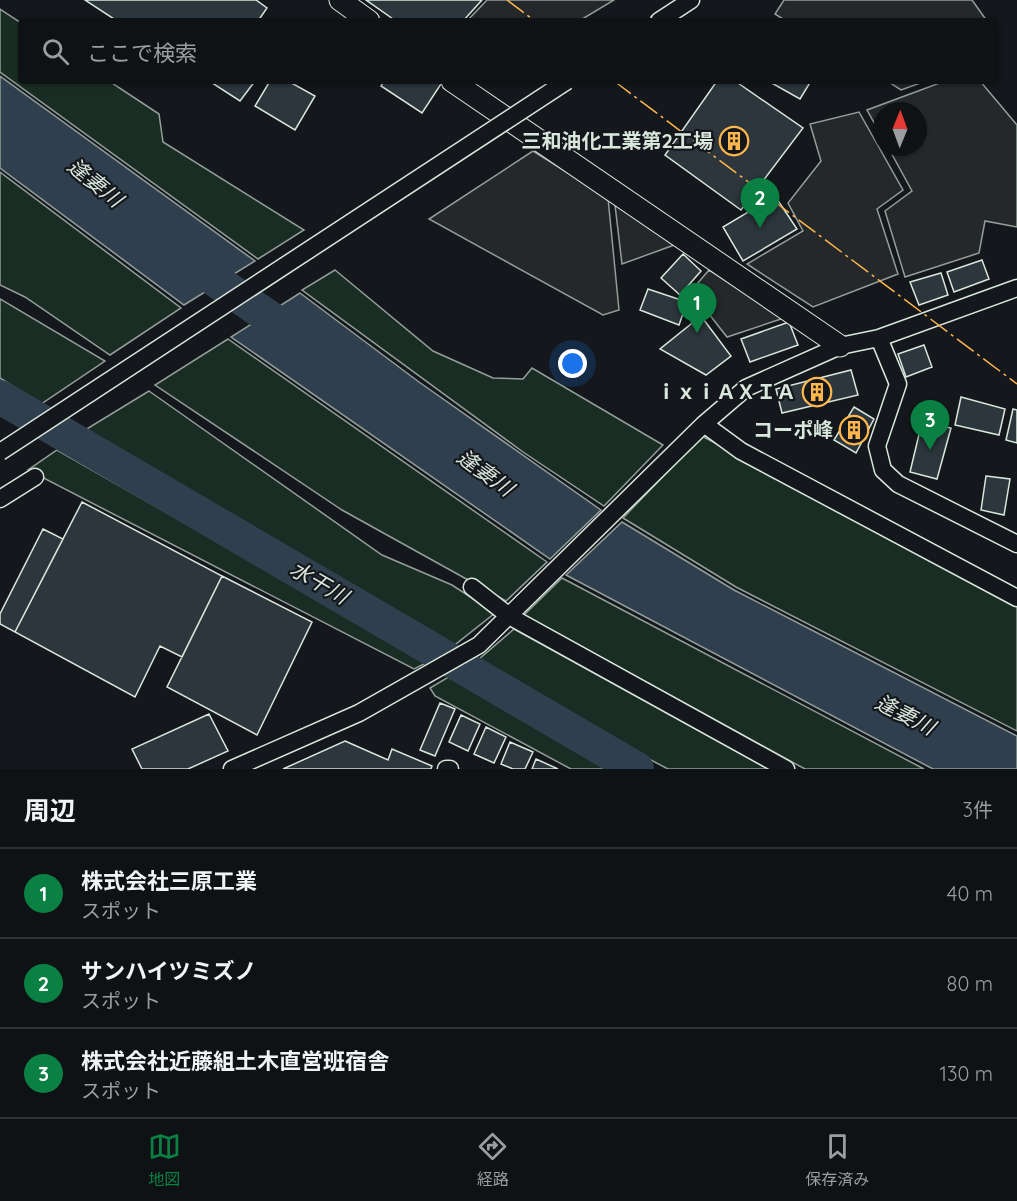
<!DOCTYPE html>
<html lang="ja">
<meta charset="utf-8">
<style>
body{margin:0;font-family:Quicksand,"Noto Sans JP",sans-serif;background:#181b1e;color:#f1f3f6}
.compass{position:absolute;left:873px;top:102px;width:54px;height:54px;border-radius:50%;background:#0f1215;box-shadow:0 2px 4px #0004;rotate:1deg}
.you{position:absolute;left:573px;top:364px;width:21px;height:21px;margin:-15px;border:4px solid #fff;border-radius:50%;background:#1a73e8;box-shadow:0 0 0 9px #1a73e833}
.badge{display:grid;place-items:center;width:39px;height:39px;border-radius:50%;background:#0b8043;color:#fff;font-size:20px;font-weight:700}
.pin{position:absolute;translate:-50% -50px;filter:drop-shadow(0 2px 3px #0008)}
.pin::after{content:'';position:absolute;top:32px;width:21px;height:18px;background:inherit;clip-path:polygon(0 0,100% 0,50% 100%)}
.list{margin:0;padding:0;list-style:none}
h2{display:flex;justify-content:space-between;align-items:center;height:78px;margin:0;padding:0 24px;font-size:26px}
h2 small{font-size:20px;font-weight:400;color:#9b9ea0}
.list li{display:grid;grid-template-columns:39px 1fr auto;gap:18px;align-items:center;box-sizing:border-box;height:90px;padding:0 24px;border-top:2px solid #2f3234}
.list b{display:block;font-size:22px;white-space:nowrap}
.list p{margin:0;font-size:20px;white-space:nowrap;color:#9b9ea0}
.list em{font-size:20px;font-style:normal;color:#9b9ea0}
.icon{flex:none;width:33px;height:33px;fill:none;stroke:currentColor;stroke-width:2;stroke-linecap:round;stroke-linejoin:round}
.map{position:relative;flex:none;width:1017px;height:769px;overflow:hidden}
.search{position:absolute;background:#0f1215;box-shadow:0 2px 4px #0004;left:18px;right:18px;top:18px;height:66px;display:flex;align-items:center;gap:15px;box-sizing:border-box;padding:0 21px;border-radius:6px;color:#9b9ea0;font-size:22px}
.sheet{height:348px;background:#0f1215}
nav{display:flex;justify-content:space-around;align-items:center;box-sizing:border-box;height:84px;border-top:2px solid #2f3234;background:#0f1215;font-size:16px;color:#9b9ea0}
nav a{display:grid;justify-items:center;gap:3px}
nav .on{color:#0b8043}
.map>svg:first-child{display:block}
.green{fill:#1a2d24;stroke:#939e99;stroke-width:1.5}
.parking{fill:#24282b;stroke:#939e99;stroke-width:1.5}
.water{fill:#2f3f4d;stroke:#939e99;stroke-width:1.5}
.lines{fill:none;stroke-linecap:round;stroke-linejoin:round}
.river{stroke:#2f3f4d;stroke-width:34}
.building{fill:#2c363c;stroke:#d8e6dc;stroke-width:1.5}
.minor-casing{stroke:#d8e6dc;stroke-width:19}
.tertiary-casing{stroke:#d8e6dc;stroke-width:23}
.minor{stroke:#14181c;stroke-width:16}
.tertiary{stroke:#14181c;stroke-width:21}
.minor-bridge-casing{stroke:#d8e6dc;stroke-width:19;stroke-linecap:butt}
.minor-bridge{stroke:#14181c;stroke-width:16}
.power{stroke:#ffb74d;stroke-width:1.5;stroke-dasharray:21 4.5 3 4.5;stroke-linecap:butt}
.labels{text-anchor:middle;stroke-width:4.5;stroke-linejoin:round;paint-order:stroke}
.poi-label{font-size:20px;font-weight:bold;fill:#d8e6dc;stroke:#14181c;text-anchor:end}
.water-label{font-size:21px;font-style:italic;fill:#d8e6dc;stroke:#14181c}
</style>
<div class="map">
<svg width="1017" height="769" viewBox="0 0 1017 769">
<rect width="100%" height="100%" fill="#14181c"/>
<path class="green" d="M0,9L21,23V81H109L159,114L163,142L304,230L258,259L0,72Z
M0,172L181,308L110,355L25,297L0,285Z
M335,270L433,351L493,378L523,379L532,368L663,445L604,506L523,452L302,290Z
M0,299L105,361L41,404L0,378Z
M228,339L547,562L506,601L342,510L155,385Z
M149,391L382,555L452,585L495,613L452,647L85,430Z
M702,436L1017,606V731L736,587L623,518Z
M57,450L428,662L414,669L28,470Z
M562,578L924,769H805L524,615Z
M514,629L768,769H668L632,750L478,660Z
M450,676L613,769H571L435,696L430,688Z"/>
<path class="parking" d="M487,0H614L579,21H467Z
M784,0H972L987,21H786L775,14Z
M887,81H926L901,90Z
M945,81H980L1017,125V227L985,221L979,253L905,277L885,211L912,191L888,147H918V111H882V137L867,110Z
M859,112L903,190L877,209L898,274L813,307L747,264L803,231L788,203L821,161L810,124Z
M533,151L608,198L619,310L603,315L429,219Z
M615,205L677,244L622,264Z
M709,270L784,318L727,337L691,291Z"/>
<path class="water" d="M0,76L255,261L184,305L0,168Z
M300,293L419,382L601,510L550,559L231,337Z
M622,522L734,590L1017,736V769H933L566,575Z"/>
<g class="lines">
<path class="river" d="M183,254L218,282L305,342
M0,397L637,769"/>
</g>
<path class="building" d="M85,0H256L267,8L258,21H117Z
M366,0H482L463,21H396Z
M209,81H255L240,101Z
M270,81H288L315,96L295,130L255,106Z
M384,81H437L441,84L422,113L381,86Z
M717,81H735L803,128L741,210L665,155Z
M768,81H811L800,99Z
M775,196L797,229L743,261L723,227Z
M683,254L701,271L680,295L661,278Z
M982,260L989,279L954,292L947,272Z
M941,273L948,295L919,305L910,282Z
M648,289L687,302L679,325L640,310Z
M701,316L731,356L706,375L660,349Z
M789,322L798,345L750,362L741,339Z
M924,345L932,367L906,377L898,354Z
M851,370L858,395L782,413L776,389Z
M961,397L1005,409L999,435L955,425Z
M854,407L874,419L856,453L834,440Z
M1013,409L1017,410V443L1006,440Z
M922,422L951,428L937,479L910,472Z
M986,476L1010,479L1004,515L981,510Z
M82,502L222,576L182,657L160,646L135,697L15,632Z
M43,529L63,539L15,632L0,624V614Z
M222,576L312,622L257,735L167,687Z
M440,703L455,709L435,756L420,750Z
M209,714L228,751L188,769H142L132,749Z
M461,715L480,724L468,751L449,742Z
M486,727L506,737L494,763L474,754Z
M345,741L388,760L392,749L432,766L431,769H283Z
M510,742L533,752L525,769H513L501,764Z
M536,759L558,769H532Z"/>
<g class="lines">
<g class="minor-casing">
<path id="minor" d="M659,21L691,0
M879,338L898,384L877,446L883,470L898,484L1017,544
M704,424L741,451L1017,598
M0,499L35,477
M472,587L509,616L786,769
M232,769L359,713L479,645L704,424L746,388L840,346L879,338L1017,288
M446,769H450"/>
</g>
<g class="tertiary-casing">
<path id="tertiary" d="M340,0L369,21
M452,81L840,346"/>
</g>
<use href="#minor" class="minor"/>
<use href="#tertiary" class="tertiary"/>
<g class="minor-bridge-casing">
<path id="minor-bridge" d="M0,452L567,81"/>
</g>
<use href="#minor-bridge" class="minor-bridge"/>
<path class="power" d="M507,0L535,21
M614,81L1017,384"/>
</g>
<defs>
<g id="building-ring" transform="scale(1.5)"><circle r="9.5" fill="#14181c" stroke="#ffb74d" stroke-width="1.5"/><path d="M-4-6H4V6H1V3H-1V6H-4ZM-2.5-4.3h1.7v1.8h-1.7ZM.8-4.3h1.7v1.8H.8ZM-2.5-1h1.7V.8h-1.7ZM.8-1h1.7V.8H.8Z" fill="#ffb74d"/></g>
</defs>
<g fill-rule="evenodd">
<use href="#building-ring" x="734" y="141"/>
<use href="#building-ring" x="817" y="392"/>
<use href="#building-ring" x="854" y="430"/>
</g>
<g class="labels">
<g class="poi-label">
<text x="713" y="148">三和油化工業第2工場</text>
<text x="796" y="399">ｉｘｉＡＸＩＡ</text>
<text x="833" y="437">コーポ峰</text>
</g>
<g class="water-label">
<text transform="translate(95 183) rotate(39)" y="7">逢妻川</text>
<text transform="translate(485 473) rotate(36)" y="7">逢妻川</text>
<text transform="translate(319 583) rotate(30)" y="7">水干川</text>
<text transform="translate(905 715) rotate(27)" y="7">逢妻川</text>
</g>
</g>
</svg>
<svg class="compass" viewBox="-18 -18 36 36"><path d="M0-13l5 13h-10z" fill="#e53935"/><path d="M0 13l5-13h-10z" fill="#9b9ea0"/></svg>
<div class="you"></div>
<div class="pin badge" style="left:697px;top:333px">1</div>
<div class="pin badge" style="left:760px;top:228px">2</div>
<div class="pin badge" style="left:930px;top:450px">3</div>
<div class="search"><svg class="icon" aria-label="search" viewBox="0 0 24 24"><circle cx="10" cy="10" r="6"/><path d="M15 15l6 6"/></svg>ここで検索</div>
</div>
<section class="sheet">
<h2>周辺<small>3件</small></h2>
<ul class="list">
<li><span class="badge">1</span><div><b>株式会社三原工業</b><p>スポット</p></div><em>40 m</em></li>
<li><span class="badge">2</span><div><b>サンハイツミズノ</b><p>スポット</p></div><em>80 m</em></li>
<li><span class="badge">3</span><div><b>株式会社近藤組土木直営班宿舎</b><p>スポット</p></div><em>130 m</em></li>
</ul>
</section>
<nav>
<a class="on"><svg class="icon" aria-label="map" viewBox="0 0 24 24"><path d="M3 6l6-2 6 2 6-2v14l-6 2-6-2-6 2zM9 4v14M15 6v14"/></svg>地図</a>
<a><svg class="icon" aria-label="directions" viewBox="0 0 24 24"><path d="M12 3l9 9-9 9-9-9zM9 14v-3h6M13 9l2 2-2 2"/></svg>経路</a>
<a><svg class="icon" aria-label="saved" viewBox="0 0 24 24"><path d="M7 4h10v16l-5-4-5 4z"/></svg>保存済み</a>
</nav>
